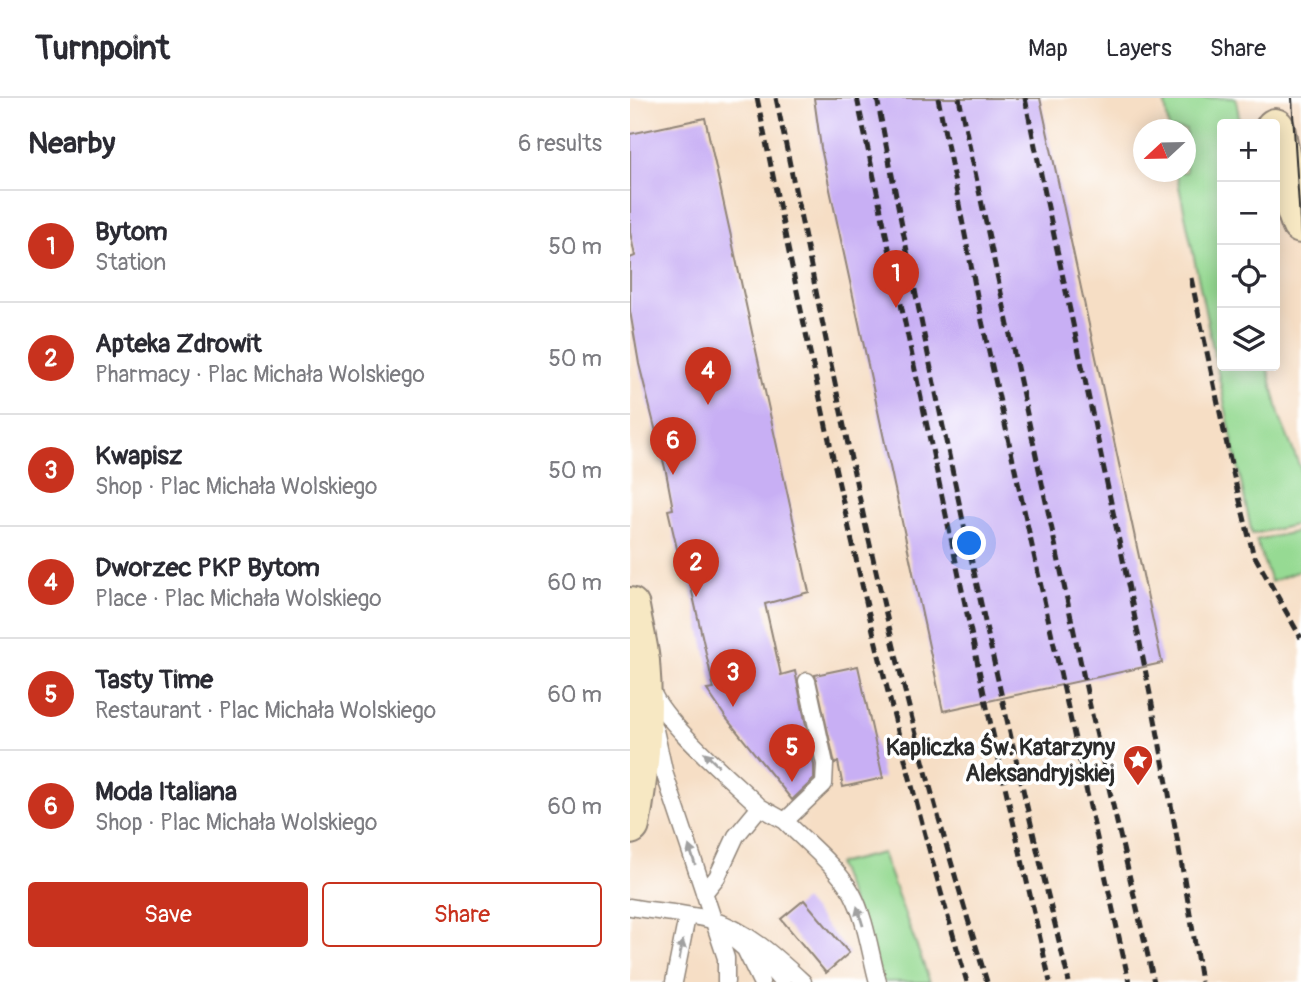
<!DOCTYPE html>
<meta charset="utf-8">
<style>
body{margin:0;font-family:Pangolin,sans-serif;background:#f2f2f3;color:#2b2b33}
.controls{position:absolute;right:21px;top:21px;display:grid;overflow:hidden;border-radius:7px;box-shadow:0 4px 18px #0003}
.controls button{width:63px;height:63px;display:grid;place-items:center;padding:0;border:0;border-bottom:2px solid #e1e1e2;background:#fff;color:#2b2b33;font:35px sans-serif}
.compass{position:absolute;left:503px;top:21px;width:63px;height:63px;border-radius:50%;background:#fff;box-shadow:0 4px 18px #0003;rotate:248deg}
.you{position:absolute;left:340px;top:446px;width:24px;height:24px;margin:-18px;border:5px solid #fff;border-radius:50%;background:#1a73e8;box-shadow:0 0 0 10px #1a73e833}
.badge{display:grid;place-items:center;width:46px;height:46px;border-radius:50%;background:#c8321e;color:#fff;font-size:23px;font-weight:700}
.pin{position:absolute;translate:-50% -58px;filter:drop-shadow(0 2px 4px #0008)}
.pin::after{content:'';position:absolute;top:37px;width:24px;height:21px;background:inherit;clip-path:polygon(0 0,100% 0,50% 100%)}
.list{margin:0;padding:0;list-style:none}
h2{display:flex;justify-content:space-between;align-items:center;height:91px;margin:0;padding:0 28px;font-size:30px}
h2 small{font-size:23px;font-weight:400;color:#7c7c81}
.list li{display:grid;grid-template-columns:46px 1fr auto;gap:21px;align-items:center;box-sizing:border-box;height:112px;padding:0 28px;border-top:2px solid #e1e1e2}
.list b{display:block;font-size:26px;white-space:nowrap}
.list p{margin:0;font-size:23px;white-space:nowrap;color:#7c7c81}
.list em{font-size:23px;font-style:normal;color:#7c7c81}
.actions{display:flex;gap:14px;padding:21px 28px}
.actions a{flex:1;padding:16px 0;border:2px solid #c8321e;border-radius:7px;text-align:center;font-size:24px;color:#c8321e}
.actions .main{background:#c8321e;color:#fff}
.icon{flex:none;width:38px;height:38px;fill:none;stroke:currentColor;stroke-width:2;stroke-linecap:round;stroke-linejoin:round}
.map{position:relative;flex:none;width:671px;height:884px;overflow:hidden}
header{display:flex;align-items:center;gap:42px;box-sizing:border-box;height:98px;padding:0 35px;background:#fff;border-bottom:2px solid #e1e1e2}
header strong{font-size:33px}
nav{display:flex;gap:38px;margin-inline-start:auto;font-size:24px}
main{display:flex}
aside{flex:1;background:#fff}
.map>svg:first-child{display:block}
.green{fill:#96da93;stroke:#60825f;stroke-width:2}
.building{fill:#c8aff4}
.lines{fill:none;stroke-linecap:round;stroke-linejoin:round}
.service-casing{stroke:#908478;stroke-width:19}
.secondary-casing{stroke:#908478;stroke-width:42}
.service{stroke:#fff;stroke-width:16}
.secondary{stroke:#f7e8c3;stroke-width:38}
.tram{stroke:#2b2b2b;stroke-width:2}
.rail{stroke:#2b2b2b;stroke-width:5;stroke-dasharray:10 5;stroke-linecap:butt}
.oneway{fill:#a0a0a0}
.labels{text-anchor:middle;stroke-width:7;stroke-linejoin:round;paint-order:stroke}
.poi-label{font-size:23px;font-weight:bold;fill:#2b2b2b;stroke:#fff;text-anchor:end}
</style>
<header>
<strong>Turnpoint</strong>
<nav><a>Map</a><a>Layers</a><a>Share</a></nav>
</header>
<main>
<aside>
<h2>Nearby<small>6 results</small></h2>
<ul class="list">
<li><span class="badge">1</span><div><b>Bytom</b><p>Station</p></div><em>50 m</em></li>
<li><span class="badge">2</span><div><b>Apteka Zdrowit</b><p>Pharmacy · Plac Michała Wolskiego</p></div><em>50 m</em></li>
<li><span class="badge">3</span><div><b>Kwapisz</b><p>Shop · Plac Michała Wolskiego</p></div><em>50 m</em></li>
<li><span class="badge">4</span><div><b>Dworzec PKP Bytom</b><p>Place · Plac Michała Wolskiego</p></div><em>60 m</em></li>
<li><span class="badge">5</span><div><b>Tasty Time</b><p>Restaurant · Plac Michała Wolskiego</p></div><em>60 m</em></li>
<li><span class="badge">6</span><div><b>Moda Italiana</b><p>Shop · Plac Michała Wolskiego</p></div><em>60 m</em></li>
</ul>
<div class="actions"><a class="main">Save</a><a>Share</a></div>
</aside>
<div class="map">
<svg width="671" height="884" viewBox="0 0 671 884">
<rect width="100%" height="100%" fill="#fff"/>
<filter id="ink" filterUnits="userSpaceOnUse"><feTurbulence type="fractalNoise" baseFrequency=".0143" numOctaves="2"/><feDisplacementMap in="SourceGraphic" scale="14" xChannelSelector="R" yChannelSelector="G"/><feConvolveMatrix kernelMatrix="1 2 1 2 8 2 1 2 1" color-interpolation-filters="sRGB"/></filter>
<filter id="wash" filterUnits="userSpaceOnUse"><feTurbulence type="fractalNoise" baseFrequency=".00686" numOctaves="4" result="noise"/><feDisplacementMap in="SourceGraphic" scale="28" xChannelSelector="R" yChannelSelector="G"/><feGaussianBlur stdDeviation="1.57" result="paint"/><feColorMatrix in="noise" values="0 0 0 0 0 0 0 0 0 0 0 0 0 0 0 0 0 1.4 0 .05"/><feComposite in="paint" operator="in"/></filter>
<g filter="url(#wash)">
<rect width="100%" height="100%" fill="#f6dec5"/>
<path class="green" d="M534,0H606L610,26H592V268H637L650,320L671,372V426L622,436L546,74H556V32L539,31Z
M671,433V472L641,484L626,442Z
M252,755L300,884H253L207,766Z"/>
<g id="blocks">
<path class="building" d="M184,0H410L532,565L313,613L191,50Z
M75,20L179,494L135,506L151,577L165,573L184,667V681L162,702L96,620L77,592L84,591L54,458L49,459L38,412L43,411L36,374L9,266L0,213V160L5,158L0,134V36Z
M228,568L253,680L213,689L208,664L205,666L185,577Z
M174,802L219,855L196,875L151,821Z"/>
</g>
</g>
<g filter="url(#ink)">
<use href="#blocks" fill-opacity="0" stroke="#908478" stroke-width="2"/>
<g class="lines">
<g class="service-casing">
<path id="service" d="M22,593C34,625 103,683 130,709
M25,632L35,677L96,860V884
M155,723C178,746 206,768 222,795C236,821 240,855 248,884
M74,795L87,779L106,738L130,709L155,723L194,686L195,666L177,583
M0,809C27,814 56,815 82,822C117,832 147,860 173,884
M95,834L115,851L131,884
M127,855L152,884
M44,884L57,819"/>
</g>
<g class="secondary-casing">
<path id="secondary" d="M645,30L655,82L671,126
M0,509C3,527 8,545 10,563C15,618 10,673 0,727"/>
</g>
<use href="#service" class="service"/>
<use href="#secondary" class="secondary"/>
<path class="tram" d="M662,0L671,139"/>
<path class="rail" d="M127,0C188,298 250,593 337,884
M146,0C185,184 220,370 265,553C292,664 323,774 357,884
M227,0L358,614L420,884
M247,0C304,296 367,591 439,884
M308,0L352,223L499,884
M329,0L460,608L524,884
M395,0C456,294 525,587 571,884
M561,180L603,375L623,455L671,540"/>
</g>
<defs><path id="oneway-solid" d="M-6-.8H1V-3.2L6.5 0L1 3.2V.8H-6Z" transform="scale(1.75)"/></defs>
<g class="oneway">
<use href="#oneway-solid" transform="translate(81 661) rotate(-136)"/>
<use href="#oneway-solid" transform="translate(62 757) rotate(-108)"/>
<use href="#oneway-solid" transform="translate(230 818) rotate(-107)"/>
<use href="#oneway-solid" transform="translate(51 852) rotate(-79)"/>
</g>
</g>
<defs>
<g id="sight-pin" transform="scale(1.575)"><path d="M0 17L-7.5 6A9.5 9.5 0 1 1 7.5 6Z" fill="#c8321e" stroke="#fff"/><path d="M0-6L1.8-2.2L6-1.7L2.9 1.2L3.7 5.4L0 3.3L-3.7 5.4L-2.9 1.2L-6-1.7L-1.8-2.2Z" fill="#fff"/></g>
</defs>
<g fill-rule="evenodd">
<use href="#sight-pin" x="508" y="662"/>
</g>
<g class="labels">
<g class="poi-label">
<text x="485" y="657">Kapliczka Św. Katarzyny<tspan x="485" dy="26">Aleksandryjskiej</tspan></text>
</g>
</g>
</svg>
<div class="controls">
<button>+</button>
<button>−</button>
<button><svg class="icon" aria-label="locate" viewBox="0 0 24 24"><circle cx="12" cy="12" r="6"/><path d="M12 2v4M12 18v4M2 12h4M18 12h4"/></svg></button>
<button><svg class="icon" aria-label="layers" viewBox="0 0 24 24"><path d="M12 4l9 5-9 5-9-5zM3 14l9 5 9-5"/></svg></button>
</div>
<svg class="compass" viewBox="-18 -18 36 36"><path d="M0-13l5 13h-10z" fill="#e53935"/><path d="M0 13l5-13h-10z" fill="#7c7c81"/></svg>
<div class="you"></div>
<div class="pin badge" style="left:266px;top:210px">1</div>
<div class="pin badge" style="left:66px;top:499px">2</div>
<div class="pin badge" style="left:103px;top:609px">3</div>
<div class="pin badge" style="left:78px;top:307px">4</div>
<div class="pin badge" style="left:162px;top:684px">5</div>
<div class="pin badge" style="left:43px;top:377px">6</div>
</div>
</main>
